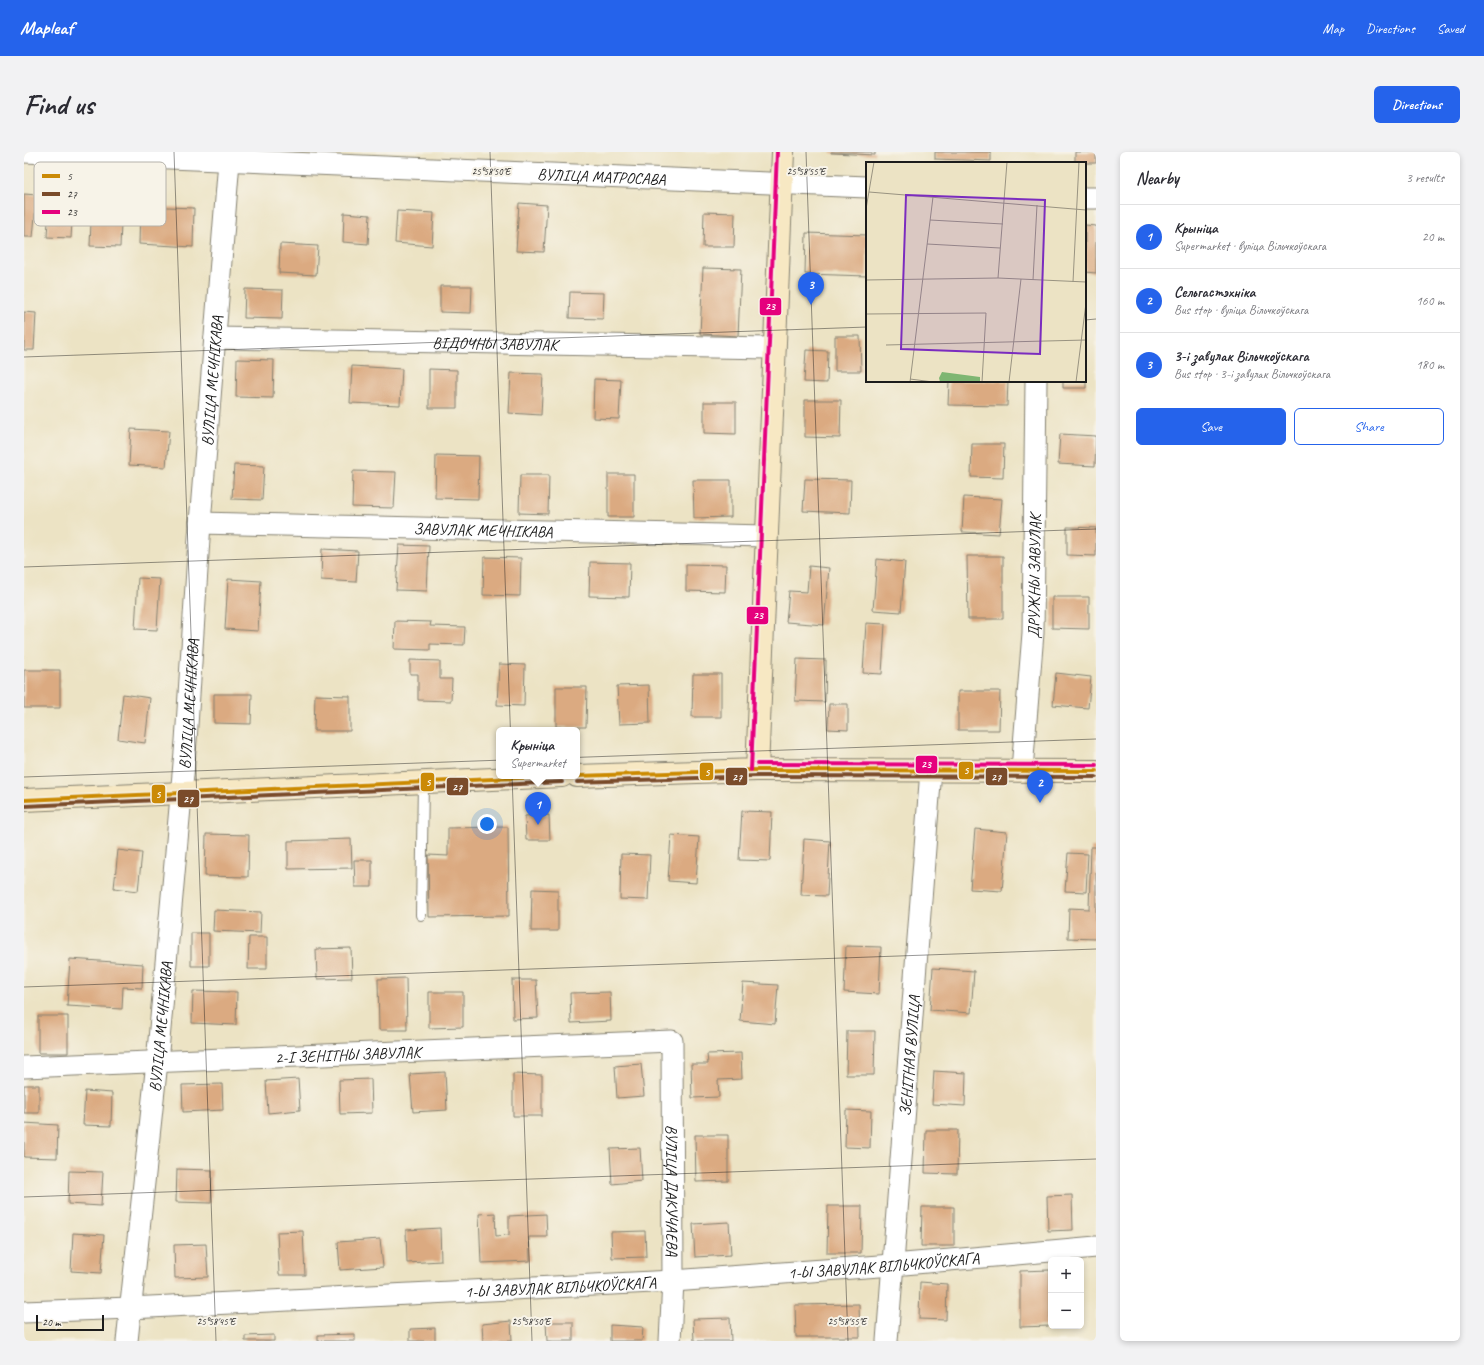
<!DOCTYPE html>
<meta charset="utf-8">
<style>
body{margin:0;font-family:Caveat,sans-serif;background:#f2f2f3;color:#2b2b33}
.controls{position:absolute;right:12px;bottom:12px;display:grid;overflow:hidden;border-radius:6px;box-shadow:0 2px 6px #0003}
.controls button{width:36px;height:36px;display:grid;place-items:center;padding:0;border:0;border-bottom:1px solid #e1e1e2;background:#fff;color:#2b2b33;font:20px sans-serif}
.scale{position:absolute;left:12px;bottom:10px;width:68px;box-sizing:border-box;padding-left:4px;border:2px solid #1c1c1c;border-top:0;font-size:11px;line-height:14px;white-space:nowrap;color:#1c1c1c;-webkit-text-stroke:3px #f7f3e8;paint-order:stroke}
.you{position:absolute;left:463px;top:672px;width:14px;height:14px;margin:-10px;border:3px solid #fff;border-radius:50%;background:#1a73e8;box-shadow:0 0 0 6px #1a73e833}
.badge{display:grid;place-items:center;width:26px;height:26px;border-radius:50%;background:#2563eb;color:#fff;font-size:13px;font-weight:700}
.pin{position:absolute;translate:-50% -33px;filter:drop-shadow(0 1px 2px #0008)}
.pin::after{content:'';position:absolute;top:21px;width:14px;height:12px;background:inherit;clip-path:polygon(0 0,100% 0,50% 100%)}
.popup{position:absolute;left:472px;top:575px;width:84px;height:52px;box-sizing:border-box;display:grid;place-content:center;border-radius:6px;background:#fff;filter:drop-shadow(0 1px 3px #0005);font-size:13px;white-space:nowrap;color:#7c7c81}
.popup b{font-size:15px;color:#2b2b33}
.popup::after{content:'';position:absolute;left:50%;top:100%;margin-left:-8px;border:8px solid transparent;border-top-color:#fff}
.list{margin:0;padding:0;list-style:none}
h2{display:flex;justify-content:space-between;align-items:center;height:52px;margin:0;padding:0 16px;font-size:17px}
h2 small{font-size:13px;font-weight:400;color:#7c7c81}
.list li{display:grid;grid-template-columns:26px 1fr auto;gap:12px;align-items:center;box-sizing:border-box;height:64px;padding:0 16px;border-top:1px solid #e1e1e2}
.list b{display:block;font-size:15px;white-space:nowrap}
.list p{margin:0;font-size:13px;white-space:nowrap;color:#7c7c81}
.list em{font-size:13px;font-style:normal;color:#7c7c81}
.actions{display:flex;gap:8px;padding:12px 16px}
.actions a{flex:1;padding:9px 0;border:1px solid #2563eb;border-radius:6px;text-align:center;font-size:14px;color:#2563eb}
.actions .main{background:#2563eb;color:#fff}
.map{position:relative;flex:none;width:1072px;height:1189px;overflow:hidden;border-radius:6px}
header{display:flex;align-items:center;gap:24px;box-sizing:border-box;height:56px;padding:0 20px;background:#2563eb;color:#fff}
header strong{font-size:19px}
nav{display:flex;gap:22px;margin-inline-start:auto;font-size:14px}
.intro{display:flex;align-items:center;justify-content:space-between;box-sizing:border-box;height:96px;padding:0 24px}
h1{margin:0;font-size:28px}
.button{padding:10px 18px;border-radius:6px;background:#2563eb;color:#fff;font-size:14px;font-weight:700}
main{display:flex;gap:24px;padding:0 24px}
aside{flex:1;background:#fff;border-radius:6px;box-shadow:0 2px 6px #0003}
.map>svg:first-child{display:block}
.building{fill:#dbaa81}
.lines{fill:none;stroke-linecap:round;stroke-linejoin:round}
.lane-casing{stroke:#848070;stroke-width:12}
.street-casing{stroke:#848070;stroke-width:23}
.secondary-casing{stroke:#848070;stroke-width:24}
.lane{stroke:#fff;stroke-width:10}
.street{stroke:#fff;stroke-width:21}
.secondary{stroke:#f7e8c3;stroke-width:22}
.bus-1-casing{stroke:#f7f3e8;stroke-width:7}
.bus-2-casing{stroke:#f7f3e8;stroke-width:7}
.bus-3-casing{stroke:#f7f3e8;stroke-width:7}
.bus-1{stroke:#cb8a06;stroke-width:4}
.bus-2{stroke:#7a4b2a;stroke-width:4}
.bus-3{stroke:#e5007d;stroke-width:4}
.ticks{fill:none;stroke:#1c1c1c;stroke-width:1;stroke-opacity:0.45}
.labels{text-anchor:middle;stroke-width:4;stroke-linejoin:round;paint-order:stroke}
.street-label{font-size:16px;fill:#1c1c1c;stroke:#f7f3e8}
.inset-road{fill:none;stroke:#999381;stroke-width:1}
.view{fill:#7b2cbf;fill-opacity:0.15;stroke:#7b2cbf;stroke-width:2}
.inset-edge{fill:none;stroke:#1c1c1c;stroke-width:2}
.key{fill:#f7f3e8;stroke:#b5b2ab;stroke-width:1}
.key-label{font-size:11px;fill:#1c1c1c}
.ticks-label{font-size:10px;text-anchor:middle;fill:#1c1c1c;stroke:#f7f3e8;stroke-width:4;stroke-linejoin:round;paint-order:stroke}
.line-badge{stroke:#f7f3e8;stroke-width:1.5}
.badge-label{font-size:11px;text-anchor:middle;font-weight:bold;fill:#fff}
</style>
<header>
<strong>Mapleaf</strong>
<nav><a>Map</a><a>Directions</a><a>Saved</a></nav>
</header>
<div class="intro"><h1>Find us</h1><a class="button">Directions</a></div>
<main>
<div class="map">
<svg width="1072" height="1189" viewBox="0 0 1072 1189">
<rect width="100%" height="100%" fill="#f7f3e8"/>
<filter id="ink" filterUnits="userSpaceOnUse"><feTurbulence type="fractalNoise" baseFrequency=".025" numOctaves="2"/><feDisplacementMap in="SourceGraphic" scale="8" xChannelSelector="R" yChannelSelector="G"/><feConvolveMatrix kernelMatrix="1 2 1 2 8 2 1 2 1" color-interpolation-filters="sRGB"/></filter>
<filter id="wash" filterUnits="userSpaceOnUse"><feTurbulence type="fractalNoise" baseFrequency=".012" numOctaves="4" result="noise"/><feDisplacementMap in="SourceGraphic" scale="16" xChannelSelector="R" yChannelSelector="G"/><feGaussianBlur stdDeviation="0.9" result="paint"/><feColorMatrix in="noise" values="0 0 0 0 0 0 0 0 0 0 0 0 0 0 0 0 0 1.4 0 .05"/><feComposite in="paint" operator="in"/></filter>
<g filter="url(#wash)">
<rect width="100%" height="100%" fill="#ece3c4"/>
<g id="blocks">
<path class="building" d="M807,0H851V3L807,1Z
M911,0H967V9L911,7Z
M1051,0H1072V11H1051Z
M26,35L50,37L47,86L23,85Z
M0,42L13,43L9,85H0Z
M68,45L98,46L96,95L66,94Z
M495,51L523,53L520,100L492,99Z
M116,54L170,56L169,95L115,92Z
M373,59L410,61L408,94L371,91Z
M680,60L711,61L710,95H679Z
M320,61L346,63L344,92L319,90Z
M1061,73L1072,74V121L1061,120Z
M782,81L843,83V124L781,122Z
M256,92L294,94L292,123L255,121Z
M679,116L717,117L714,184L676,182Z
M416,134H448L447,161L416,160Z
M221,137L259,138L258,167L220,166Z
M546,140L580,141L579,167L545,166Z
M0,160L12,161L10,198H0Z
M811,184H836L837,219H811Z
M782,198L804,199L803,231L780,230Z
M213,207L250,208L249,246L212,245Z
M328,214L378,217L376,253L326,251Z
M405,217L433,218V256H405Z
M487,221L519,222L517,263L485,261Z
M570,227L597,228L595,267L569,266Z
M925,229H984L983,254L924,253Z
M1039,229H1062V236H1039Z
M781,248H817L816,286L781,285Z
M680,250H712V282L680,281Z
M107,277L145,279L142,315L105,313Z
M1036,282L1072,284L1071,314L1034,312Z
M948,292H980L979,326L947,325Z
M412,303L455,304L454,347L411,346Z
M210,313L240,314L238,348L208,347Z
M329,319L372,320L370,356L328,355Z
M584,322H610V365H584Z
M496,323H525L524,362L495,361Z
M781,327L827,328L826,361L779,359Z
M669,328H707V365L670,366Z
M940,345L978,347L975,382L938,380Z
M1043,375L1072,376V404L1043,403Z
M375,393L405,394L403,439L372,438Z
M298,397L334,399L332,430L297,428Z
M943,404H979V467H944Z
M460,405L497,406L496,444L459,443Z
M853,407L881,410L877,460L849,458Z
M566,410L606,411L605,445L565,444Z
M662,412L702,413L701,440L662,439Z
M785,414L805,416L800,473L762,470L765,439L783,440Z
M114,426L136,427L133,478L111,477Z
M204,427L237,429L234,479L201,477Z
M1028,445H1065V477L1028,476Z
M371,469L407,470L406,474L441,475L440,493L406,492V498L370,497Z
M842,471L861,472L858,522L839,521Z
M773,507L802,508L801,550L771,549Z
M386,508L416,509V527H428L427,549L394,548V522H386Z
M475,512L501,513L500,554L473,553Z
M0,518H36V556H0Z
M1032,521L1067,525L1064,556L1029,553Z
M669,522H697V565H668Z
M625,533L626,571L595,572L593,534Z
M532,535H563L562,575H532Z
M934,539H976L975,578H934Z
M99,542L126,546L121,591L94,587Z
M190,542H228L227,572L190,571Z
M291,543L326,544V579H290Z
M805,552H824V578L804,577Z
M718,659L748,660L746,709L715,708Z
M525,663L526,688H502L501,664Z
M484,675L485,764L405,765L404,703L424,704V676Z
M951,677L983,680L978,739L946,737Z
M182,682L225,683L224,725L181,724Z
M647,683L675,685L672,731L644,729Z
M327,687L328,716L264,717V689Z
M780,687L806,689L803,744L777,743Z
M1067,695H1072V787L1044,786L1045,756L1065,757Z
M94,698L118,701L114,739L90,736Z
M1044,701L1064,702L1062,740L1041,739Z
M597,702L626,703L624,748L596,747Z
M330,708H348V735H331Z
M508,737L534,738V779H507Z
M190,758L237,760L236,781L189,779Z
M167,781H185V814H167Z
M225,785H243V817H224Z
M822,794L857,795L855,842L820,840Z
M327,796L328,826L293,827L292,797Z
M46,807L119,812L118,836L99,835L98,857L43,854Z
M909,816L950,819L947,861L906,858Z
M382,826L383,878H355L354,827Z
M488,828H512L514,866L489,867Z
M719,831L754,833L751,872L716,869Z
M169,839L213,840L212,873L168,871Z
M405,840H439V875L405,876Z
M586,840L587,869L547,871L546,841Z
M14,864H44V901H14Z
M823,879H851L850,923H822Z
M717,901L718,927L694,928L695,945L668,946L667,912H684L683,902Z
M617,912L620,944L593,946L591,914Z
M910,919L942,921L941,954L908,952Z
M421,920L423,958L389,960L386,922Z
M489,922L518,923V964H489Z
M274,927L276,958L244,961L242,929Z
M347,927L348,961L316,962L315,928Z
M198,932L199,958L159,960L158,933Z
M0,933H15V961H0Z
M61,939L88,941L87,974L59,973Z
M822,958L847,959L846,996L821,995Z
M0,971L34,973L33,1006L0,1005Z
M902,978H934L933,1022L901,1021Z
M671,983H704V1029L672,1030Z
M616,996L618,1029L588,1032L586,997Z
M153,1017L188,1018L187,1051L152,1050Z
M45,1019L79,1020L77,1054L44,1052Z
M1048,1043L1049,1078L1024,1079L1023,1044Z
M804,1054H838L837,1101H803Z
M898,1055H930V1094H897Z
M471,1061L472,1084L485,1083V1064L522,1062L523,1085H505L506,1109L457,1111L455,1062Z
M705,1070L707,1103L671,1105L669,1072Z
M416,1076L417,1109L383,1111L382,1078Z
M279,1079L281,1123H255L253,1080Z
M621,1079L622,1105L588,1106L587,1080Z
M49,1081L80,1083L77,1121L47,1119Z
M356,1087L359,1115L316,1118L314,1090Z
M182,1092L184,1125L151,1126L150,1093Z
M1026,1118V1174L996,1175V1119Z
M896,1130L923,1132L922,1168L895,1167Z
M835,1152L836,1185H772L771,1153Z
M706,1166L707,1189H670L669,1167Z
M487,1169L488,1189H459L458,1172Z
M522,1170H549V1189H523Z
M586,1173L619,1175L618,1189H586Z
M411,1176V1189H386V1177Z
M331,1182V1189H294V1183Z
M250,1183V1189H221V1184Z"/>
</g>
</g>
<g filter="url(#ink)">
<use href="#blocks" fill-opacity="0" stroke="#848070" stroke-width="1"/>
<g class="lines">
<g class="lane-casing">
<path id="lane" d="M397,763L399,630"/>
</g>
<g class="street-casing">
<g id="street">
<path id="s1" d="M0,0L843,35"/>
<path d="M1061,46H1072"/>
<path id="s2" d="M191,186L751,196"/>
<path id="s3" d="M176,371L742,384"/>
<path id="s4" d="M998,618L1009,481L1012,229"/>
<path id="s5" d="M0,915L648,889L649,1129L646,1189"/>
<path id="s6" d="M0,1160L106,1156L649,1129L869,1113L1072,1095"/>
<path id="s7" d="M103,1189L133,910L162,589L176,371L205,9"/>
<path id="s8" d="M863,1189L907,618"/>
</g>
</g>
<g class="secondary-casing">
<path id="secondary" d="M733,618L759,0
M553,624L733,618L1072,619
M0,648L538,624"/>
</g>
<use href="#lane" class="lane"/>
<use href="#street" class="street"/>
<use href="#secondary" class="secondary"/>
<g class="bus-1-casing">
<path id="bus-1" d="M553,624L733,618L1072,619
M0,648L538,624"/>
</g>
<g class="bus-2-casing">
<path id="bus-2" d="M553,630L733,624L1072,625
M0,654L538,630"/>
</g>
<g class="bus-3-casing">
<path id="bus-3" d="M733,612L1072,613
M727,618L753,0"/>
</g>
<use href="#bus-1" class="bus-1"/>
<use href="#bus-2" class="bus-2"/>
<use href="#bus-3" class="bus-3"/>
</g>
</g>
<path class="ticks" d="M150,0L192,1189M466,0L508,1189M782,0L824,1189M1061,168L1072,167M0,205L843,175M0,415L1072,377M0,625L1072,587M0,835L1072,797M0,1045L1072,1007"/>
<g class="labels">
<g class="street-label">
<text dy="6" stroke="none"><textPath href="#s1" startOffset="578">ВУЛІЦА МАТРОСАВА</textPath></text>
<text dy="6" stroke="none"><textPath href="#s2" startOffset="280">ВІДОЧНЫ ЗАВУЛАК</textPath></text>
<text dy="6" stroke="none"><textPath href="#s7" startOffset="964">ВУЛІЦА МЕЧНІКАВА</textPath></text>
<text dy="6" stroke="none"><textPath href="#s3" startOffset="283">ЗАВУЛАК МЕЧНІКАВА</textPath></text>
<text dy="6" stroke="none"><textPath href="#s4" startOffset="194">ДРУЖНЫ ЗАВУЛАК</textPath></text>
<text dy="6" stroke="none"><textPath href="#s7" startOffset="640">ВУЛІЦА МЕЧНІКАВА</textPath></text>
<text dy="6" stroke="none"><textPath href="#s7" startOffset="316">ВУЛІЦА МЕЧНІКАВА</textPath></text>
<text dy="6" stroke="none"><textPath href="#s5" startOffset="324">2-І ЗЕНІТНЫ ЗАВУЛАК</textPath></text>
<text dy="6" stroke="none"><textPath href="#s8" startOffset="286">ЗЕНІТНАЯ ВУЛІЦА</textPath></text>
<text dy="6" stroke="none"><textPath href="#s5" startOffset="798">ВУЛІЦА ДАКУЧАЕВА</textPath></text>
<text dy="6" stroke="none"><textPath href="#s6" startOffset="861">1-Ы ЗАВУЛАК ВІЛЬЧКОЎСКАГА</textPath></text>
<text dy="6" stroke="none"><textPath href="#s6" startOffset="537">1-Ы ЗАВУЛАК ВІЛЬЧКОЎСКАГА</textPath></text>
</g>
</g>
<g transform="translate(842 10)">
<rect width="220" height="220" fill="#ece3c4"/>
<path d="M76,210L114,215V220H74L73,216Z" fill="#7eb672"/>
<path class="inset-road" d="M3,30L220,48M0,47L8,0M64,58L137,62M61,82L134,86M132,116L141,0M0,118L132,116L220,120M167,118L171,43M207,120L213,0M0,152L120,151L116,220M20,183L220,178M44,217L67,220M44,220L67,35M143,220L155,117M210,220L220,141"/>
<path class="view" d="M40,33L179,38L174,192L35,187Z"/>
<rect width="220" height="220" class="inset-edge"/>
</g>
<rect x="10" y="10" width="132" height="64" rx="6" class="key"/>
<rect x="18" y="22" width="18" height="4" fill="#cb8a06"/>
<rect x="18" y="40" width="18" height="4" fill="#7a4b2a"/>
<rect x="18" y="58" width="18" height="4" fill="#e5007d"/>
<g class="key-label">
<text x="43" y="28">5</text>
<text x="43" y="46">27</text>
<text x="43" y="64">23</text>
</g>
<g class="ticks-label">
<text x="467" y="23">25°58'50"E</text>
<text x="782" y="23">25°58'55"E</text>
<text x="192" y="1173">25°58'45"E</text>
<text x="507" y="1173">25°58'50"E</text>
<text x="823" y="1173">25°58'55"E</text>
</g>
<g class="line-badge">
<rect x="735" y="145" width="23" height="19" rx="4" fill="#e5007d"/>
<rect x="722" y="454" width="23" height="19" rx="4" fill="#e5007d"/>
<rect x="891" y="603" width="23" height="19" rx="4" fill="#e5007d"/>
<rect x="934" y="609" width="16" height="19" rx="4" fill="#cb8a06"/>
<rect x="675" y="610" width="15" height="19" rx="4" fill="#cb8a06"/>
<rect x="701" y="615" width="23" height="19" rx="4" fill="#7a4b2a"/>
<rect x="961" y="615" width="23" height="19" rx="4" fill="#7a4b2a"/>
<rect x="396" y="620" width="15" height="20" rx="4" fill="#cb8a06"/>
<rect x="422" y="625" width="23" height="19" rx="4" fill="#7a4b2a"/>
<rect x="127" y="632" width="15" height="20" rx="4" fill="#cb8a06"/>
<rect x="153" y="637" width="23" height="19" rx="4" fill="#7a4b2a"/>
</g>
<g class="badge-label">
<text x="746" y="158">23</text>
<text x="734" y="467">23</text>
<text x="902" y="616">23</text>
<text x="942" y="622">5</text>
<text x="683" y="624">5</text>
<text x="713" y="629">27</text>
<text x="972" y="629">27</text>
<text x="404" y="634">5</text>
<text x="433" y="639">27</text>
<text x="134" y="646">5</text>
<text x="164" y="651">27</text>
</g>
</svg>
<div class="controls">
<button>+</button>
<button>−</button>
</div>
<div class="scale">20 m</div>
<div class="you"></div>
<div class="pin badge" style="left:514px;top:673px">1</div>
<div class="popup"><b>Крыніца</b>Supermarket</div>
<div class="pin badge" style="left:1016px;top:651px">2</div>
<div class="pin badge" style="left:787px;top:153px">3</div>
</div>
<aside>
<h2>Nearby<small>3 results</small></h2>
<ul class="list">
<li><span class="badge">1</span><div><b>Крыніца</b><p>Supermarket · вуліца Вільчкоўскага</p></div><em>20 m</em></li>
<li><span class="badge">2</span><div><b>Сельгастэхніка</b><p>Bus stop · вуліца Вільчкоўскага</p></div><em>160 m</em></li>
<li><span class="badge">3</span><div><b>3-і завулак Вільчкоўскага</b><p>Bus stop · 3-і завулак Вільчкоўскага</p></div><em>180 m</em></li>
</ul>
<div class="actions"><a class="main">Save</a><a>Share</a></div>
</aside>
</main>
